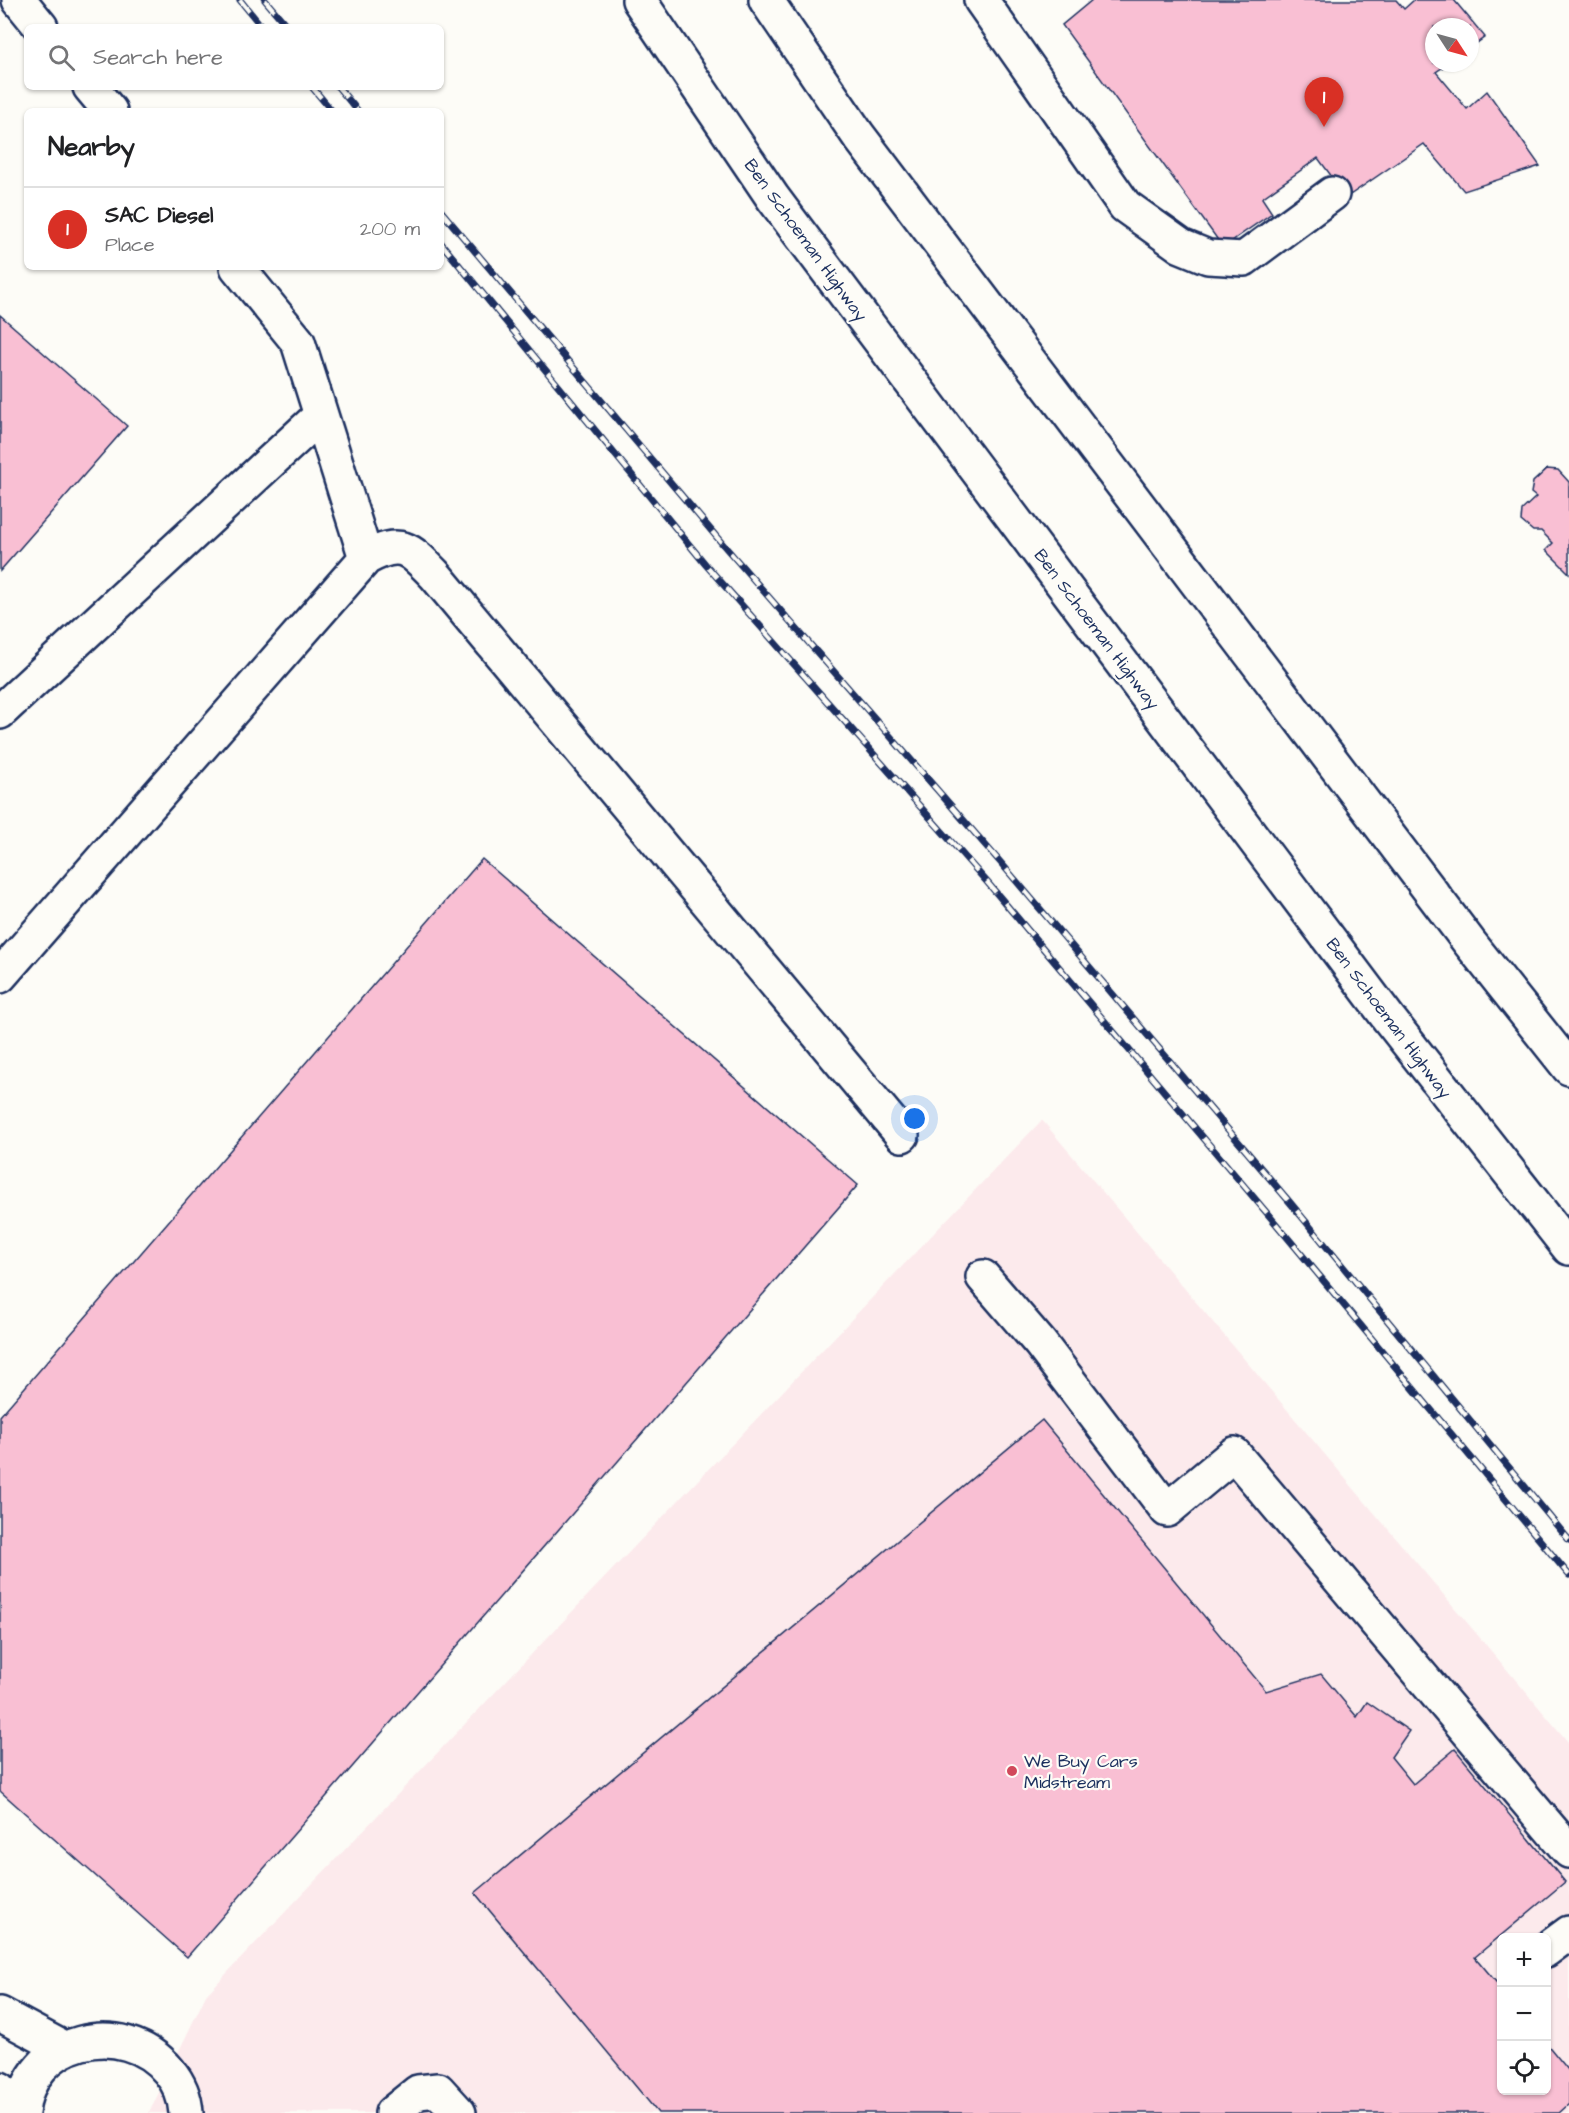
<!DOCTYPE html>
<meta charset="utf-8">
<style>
body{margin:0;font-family:"Architects Daughter",sans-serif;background:#f6f6f6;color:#202124}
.controls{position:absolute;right:18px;bottom:18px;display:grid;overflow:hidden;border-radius:9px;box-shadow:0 2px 4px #0004}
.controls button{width:54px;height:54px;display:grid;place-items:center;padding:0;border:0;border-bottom:2px solid #e0e0e0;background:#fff;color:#202124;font:30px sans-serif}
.compass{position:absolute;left:1425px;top:18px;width:54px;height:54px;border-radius:50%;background:#fff;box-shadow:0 2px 4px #0004;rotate:126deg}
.you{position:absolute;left:915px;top:1119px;width:21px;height:21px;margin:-15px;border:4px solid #fff;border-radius:50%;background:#1a73e8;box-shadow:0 0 0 9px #1a73e833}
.badge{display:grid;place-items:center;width:39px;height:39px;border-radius:50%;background:#d93025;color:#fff;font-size:20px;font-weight:700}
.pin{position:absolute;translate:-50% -50px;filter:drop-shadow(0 2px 3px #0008)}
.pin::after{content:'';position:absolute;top:32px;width:21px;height:18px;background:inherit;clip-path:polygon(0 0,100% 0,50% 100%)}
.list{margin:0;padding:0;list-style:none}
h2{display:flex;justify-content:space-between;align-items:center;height:78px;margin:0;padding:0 24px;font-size:26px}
h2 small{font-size:20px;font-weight:400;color:#757577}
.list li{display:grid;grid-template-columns:39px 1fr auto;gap:18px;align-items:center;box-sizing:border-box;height:84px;padding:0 24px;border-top:2px solid #e0e0e0}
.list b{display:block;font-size:22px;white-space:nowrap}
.list p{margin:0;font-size:20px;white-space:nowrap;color:#757577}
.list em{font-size:20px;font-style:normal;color:#757577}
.icon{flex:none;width:33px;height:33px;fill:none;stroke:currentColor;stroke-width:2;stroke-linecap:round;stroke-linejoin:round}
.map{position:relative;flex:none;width:1569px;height:2113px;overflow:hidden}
.search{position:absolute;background:#fff;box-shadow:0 2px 4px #0004;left:24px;top:24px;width:420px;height:66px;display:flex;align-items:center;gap:15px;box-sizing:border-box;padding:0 21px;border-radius:9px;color:#757577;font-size:22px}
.panel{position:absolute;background:#fff;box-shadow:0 2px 4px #0004;left:24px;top:108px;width:420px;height:162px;border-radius:9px}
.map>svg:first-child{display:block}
.built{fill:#fceaec;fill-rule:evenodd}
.building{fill:#f9bfd3;stroke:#1b2f5e;stroke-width:1.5}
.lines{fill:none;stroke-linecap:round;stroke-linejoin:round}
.minor-casing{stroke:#1b2f5e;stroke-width:38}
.highway-casing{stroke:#1b2f5e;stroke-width:38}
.minor{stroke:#fdfcf7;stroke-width:33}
.highway{stroke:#fdfcf7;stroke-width:33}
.rail-casing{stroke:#1b2f5e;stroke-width:7}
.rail{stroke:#fdfcf7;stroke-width:4.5;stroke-dasharray:14;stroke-linecap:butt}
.poi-dot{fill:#d1495b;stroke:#fdfcf7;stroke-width:2}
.labels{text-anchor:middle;stroke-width:4.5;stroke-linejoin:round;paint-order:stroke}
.street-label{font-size:18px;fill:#1b2f5e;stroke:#fdfcf7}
.poi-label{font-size:18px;fill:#1b2f5e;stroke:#fdfcf7;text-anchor:start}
</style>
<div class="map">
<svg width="1569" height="2113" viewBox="0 0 1569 2113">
<rect width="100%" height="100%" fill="#fdfcf7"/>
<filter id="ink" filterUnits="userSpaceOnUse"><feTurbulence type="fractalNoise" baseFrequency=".0167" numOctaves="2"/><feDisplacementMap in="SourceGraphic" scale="12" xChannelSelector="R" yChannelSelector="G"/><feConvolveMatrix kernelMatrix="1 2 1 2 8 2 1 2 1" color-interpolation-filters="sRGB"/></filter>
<g filter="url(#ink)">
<path class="built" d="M1042,1120L1569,1743V2113H149L206,1995ZM1502,1938H1546V2090H1502Z"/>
<path class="building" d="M1092,0H1396L1404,9L1414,0H1454L1485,37L1470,48V27H1434V63H1449L1436,72L1467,109L1487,91L1540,166L1464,191L1424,144L1347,197L1318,158L1262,198L1272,213L1223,247L1062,25Z
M0,315L127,426L0,571Z
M1547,469L1558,470L1569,482V573L1546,550L1553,543L1541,531H1533L1521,521L1522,510L1536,497L1531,493L1533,482Z
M482,859L858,1185L187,1957L0,1791V1416Z
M1042,1420L1266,1691L1321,1674L1357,1717L1367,1702L1409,1731L1391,1757L1413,1784L1455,1749L1565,1882L1475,1957L1502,1989V2090H1546V2043L1569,2071V2104L1559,2113H658L475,1893Z"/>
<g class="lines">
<g class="minor-casing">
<path id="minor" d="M19,0L41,27
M981,0L1125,206L1181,246L1208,257L1244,259L1332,194
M90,87L110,111
M237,267L298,342L366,558
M0,712L321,415
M0,976L366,558C401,539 409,548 435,575L902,1135
M983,1277L1040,1343L1167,1510L1234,1454L1569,1851
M1546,1950L1569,1933
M0,2014L65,2049
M0,2089L13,2113
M22,2113C28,2039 123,2015 169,2071C179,2083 185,2097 186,2113
M392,2113L418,2092L438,2090L459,2113"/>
</g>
<g class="highway-casing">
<path id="highway" d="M639,0L773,198L1389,1019L1569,1248
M766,0L858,135L1469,942L1569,1068"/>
</g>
<use href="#minor" class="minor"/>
<use href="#highway" class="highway"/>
<g class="rail-casing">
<path id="rail" d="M240,0L262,27
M265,0L288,27
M312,87L332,111
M338,87L358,111
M441,211L726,548L1001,863L1288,1200L1569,1540
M441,243L706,565L987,882L1272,1219L1569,1575"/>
</g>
<use href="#rail" class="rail"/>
</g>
</g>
<circle class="poi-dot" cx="1012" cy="1771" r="6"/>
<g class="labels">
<g class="street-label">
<text transform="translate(806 240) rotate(54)" y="6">Ben Schoeman Highway</text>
<text transform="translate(1097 629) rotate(53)" y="6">Ben Schoeman Highway</text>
<text transform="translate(1389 1018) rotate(53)" y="6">Ben Schoeman Highway</text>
</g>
<g class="poi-label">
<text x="1024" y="1767">We Buy Cars<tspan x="1024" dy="21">Midstream</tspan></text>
</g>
</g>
</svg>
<div class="controls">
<button>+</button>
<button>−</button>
<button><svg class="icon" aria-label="locate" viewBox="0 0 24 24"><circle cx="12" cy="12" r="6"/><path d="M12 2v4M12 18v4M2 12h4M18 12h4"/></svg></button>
</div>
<svg class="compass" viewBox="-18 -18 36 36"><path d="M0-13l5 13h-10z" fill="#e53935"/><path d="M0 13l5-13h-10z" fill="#757577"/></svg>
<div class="you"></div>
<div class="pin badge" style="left:1324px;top:127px">1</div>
<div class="search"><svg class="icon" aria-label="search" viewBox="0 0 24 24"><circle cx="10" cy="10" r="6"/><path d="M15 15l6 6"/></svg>Search here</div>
<section class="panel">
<h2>Nearby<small></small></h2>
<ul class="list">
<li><span class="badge">1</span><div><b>SAC Diesel</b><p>Place</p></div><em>200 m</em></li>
</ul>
</section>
</div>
